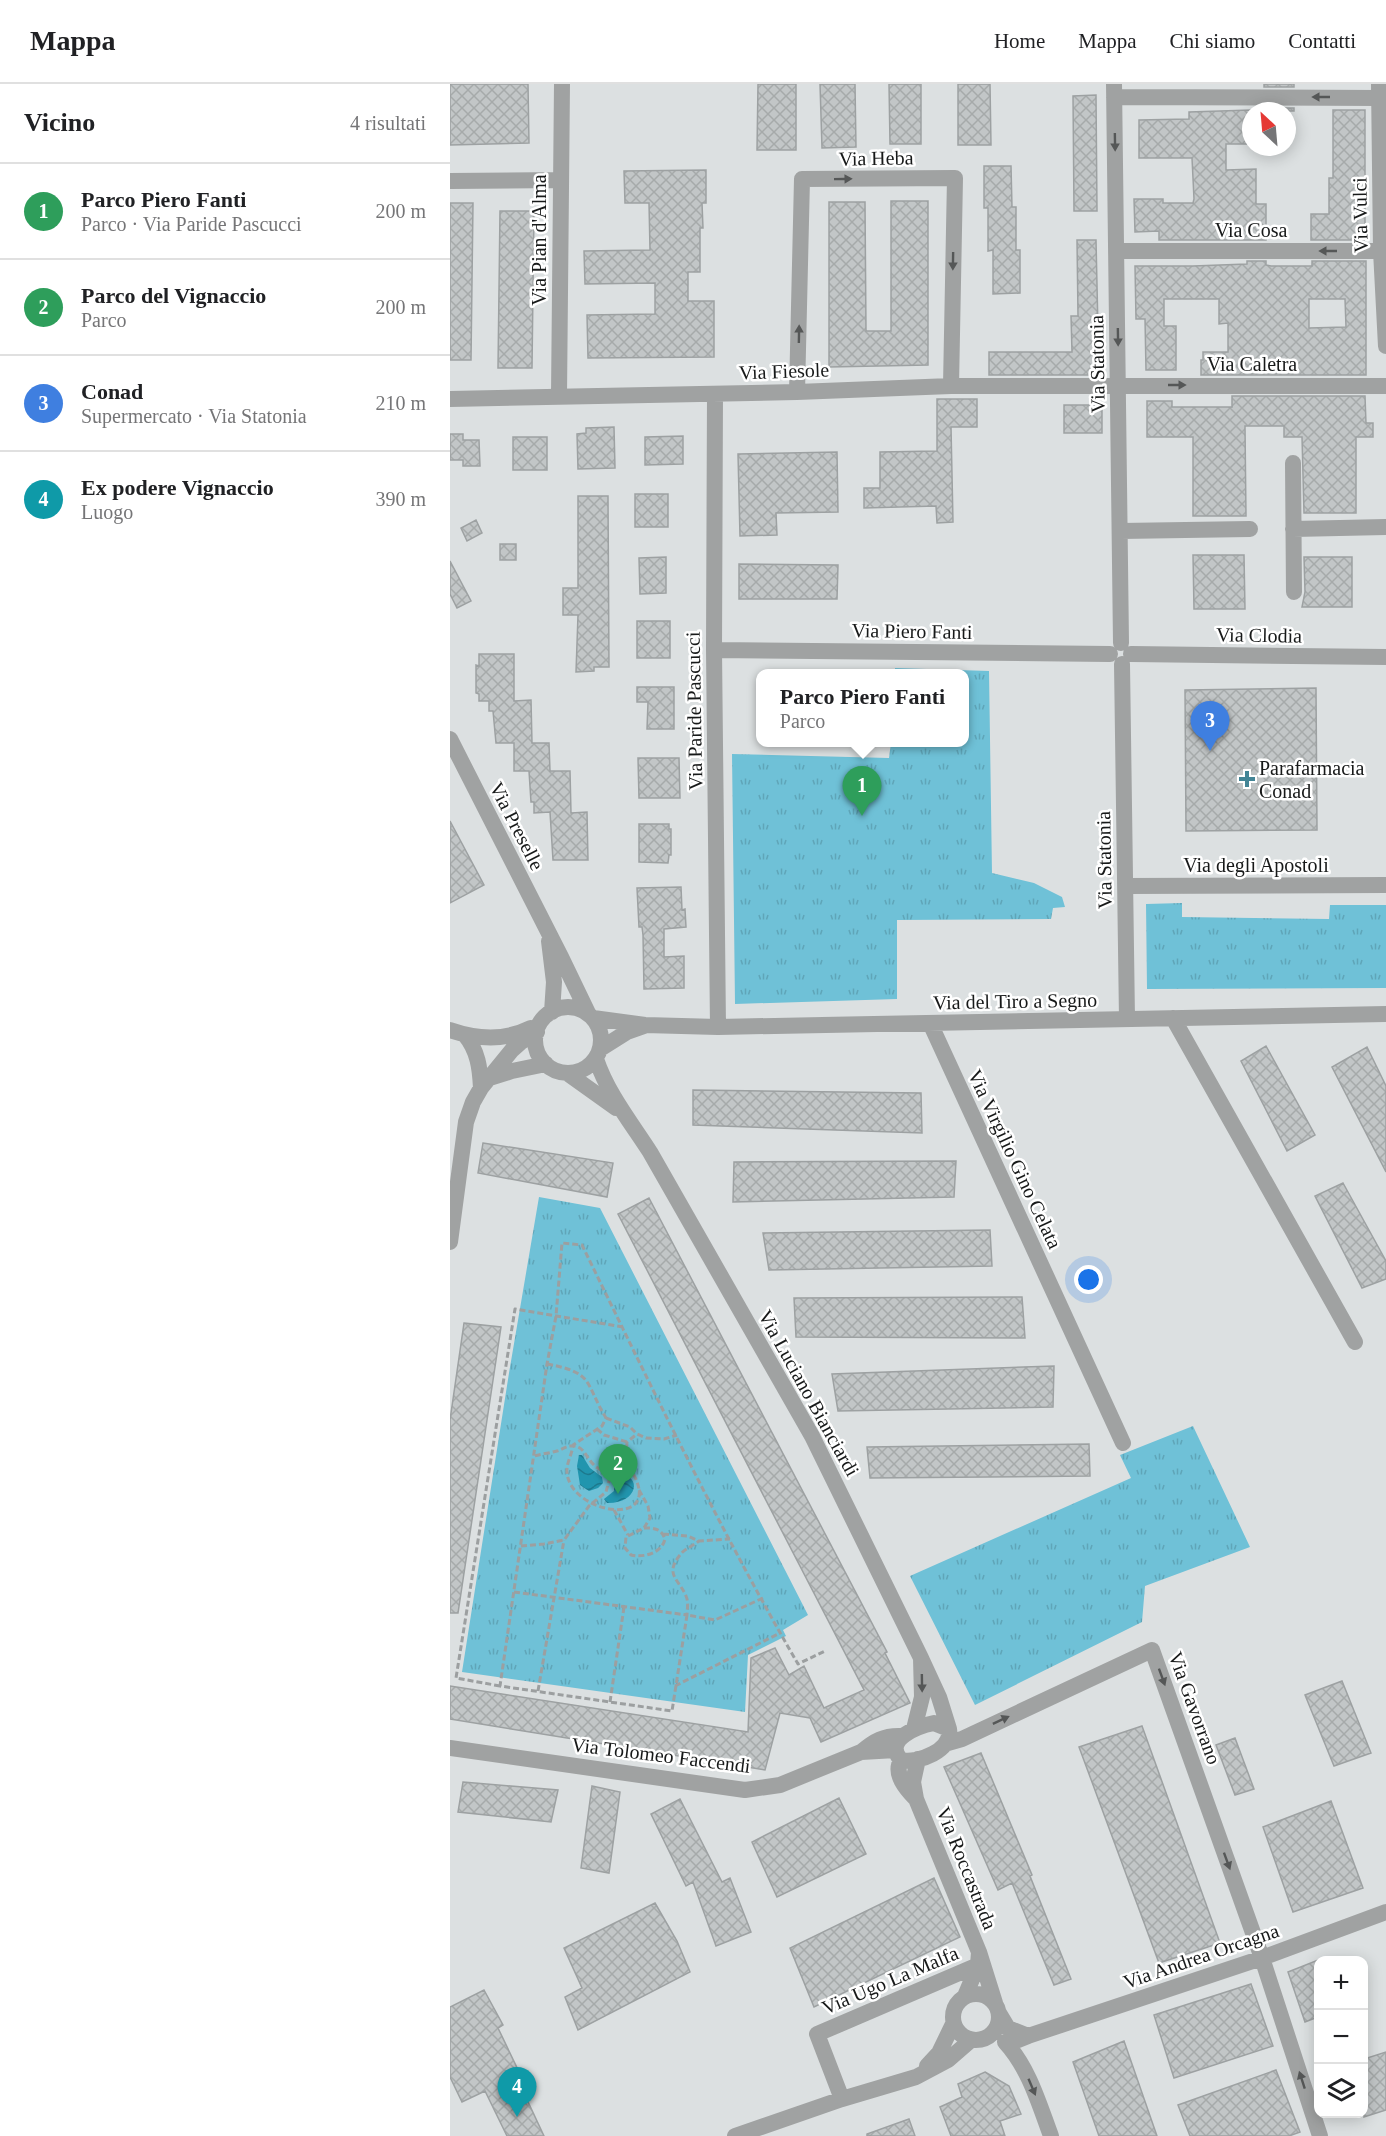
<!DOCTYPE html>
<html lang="it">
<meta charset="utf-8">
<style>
body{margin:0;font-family:Georgia,serif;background:#f2f2f2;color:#202124}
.controls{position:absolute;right:18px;bottom:18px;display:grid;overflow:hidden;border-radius:12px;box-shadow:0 3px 15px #0003}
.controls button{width:54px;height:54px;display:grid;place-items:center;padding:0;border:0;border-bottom:2px solid #e0e0e0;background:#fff;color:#202124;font:30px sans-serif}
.compass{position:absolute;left:792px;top:18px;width:54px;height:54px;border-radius:50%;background:#fff;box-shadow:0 3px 15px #0003;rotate:334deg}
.you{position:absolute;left:639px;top:1196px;width:21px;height:21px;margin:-15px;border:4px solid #fff;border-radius:50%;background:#1a73e8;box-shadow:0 0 0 9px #1a73e833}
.badge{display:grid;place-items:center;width:39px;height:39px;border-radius:50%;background:#2563eb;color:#fff;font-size:20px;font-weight:700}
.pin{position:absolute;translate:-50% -50px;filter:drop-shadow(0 2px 3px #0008)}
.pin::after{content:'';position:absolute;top:32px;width:21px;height:18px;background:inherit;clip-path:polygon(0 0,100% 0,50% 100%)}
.popup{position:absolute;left:306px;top:585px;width:213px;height:78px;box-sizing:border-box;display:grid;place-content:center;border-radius:12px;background:#fff;filter:drop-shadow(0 2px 4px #0005);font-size:20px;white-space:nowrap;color:#757577}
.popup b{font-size:22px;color:#202124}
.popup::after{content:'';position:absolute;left:50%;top:100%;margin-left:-12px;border:12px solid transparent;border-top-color:#fff}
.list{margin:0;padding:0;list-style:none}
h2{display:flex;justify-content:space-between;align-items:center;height:78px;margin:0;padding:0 24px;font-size:26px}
h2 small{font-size:20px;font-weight:400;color:#757577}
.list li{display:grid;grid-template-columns:39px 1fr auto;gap:18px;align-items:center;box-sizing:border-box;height:96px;padding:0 24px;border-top:2px solid #e0e0e0}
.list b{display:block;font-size:22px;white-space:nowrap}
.list p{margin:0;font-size:20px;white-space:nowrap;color:#757577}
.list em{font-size:20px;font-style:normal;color:#757577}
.icon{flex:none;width:33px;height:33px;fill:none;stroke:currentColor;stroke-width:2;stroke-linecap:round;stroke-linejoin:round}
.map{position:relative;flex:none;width:936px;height:2052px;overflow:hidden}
header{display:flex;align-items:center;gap:36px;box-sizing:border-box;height:84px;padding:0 30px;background:#fff;border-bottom:2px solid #e0e0e0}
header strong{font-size:28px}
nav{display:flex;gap:33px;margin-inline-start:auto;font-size:21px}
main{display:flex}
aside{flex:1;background:#fff}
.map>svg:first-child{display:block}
.grass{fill:url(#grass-tufts)}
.water{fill:url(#water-waves)}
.building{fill:url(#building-cross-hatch);stroke:#9da1a2;stroke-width:1.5;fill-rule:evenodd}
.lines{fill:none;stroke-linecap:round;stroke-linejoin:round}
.path{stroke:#9c9fa0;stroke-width:3;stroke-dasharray:6 3;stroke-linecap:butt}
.minor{stroke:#a0a2a2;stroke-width:16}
.oneway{fill:#555757}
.poi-dot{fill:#438596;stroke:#fff;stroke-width:2}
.labels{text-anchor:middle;stroke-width:5;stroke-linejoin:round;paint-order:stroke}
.street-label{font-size:20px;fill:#171919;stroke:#fff}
.poi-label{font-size:20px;fill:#171919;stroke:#fff;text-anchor:start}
</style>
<header>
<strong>Mappa</strong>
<nav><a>Home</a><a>Mappa</a><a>Chi siamo</a><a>Contatti</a></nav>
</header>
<main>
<aside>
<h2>Vicino<small>4 risultati</small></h2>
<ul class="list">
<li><span class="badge" style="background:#2e9e5b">1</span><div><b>Parco Piero Fanti</b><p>Parco · Via Paride Pascucci</p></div><em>200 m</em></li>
<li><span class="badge" style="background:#2e9e5b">2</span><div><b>Parco del Vignaccio</b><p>Parco</p></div><em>200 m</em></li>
<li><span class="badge" style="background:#3f7fe0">3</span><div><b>Conad</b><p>Supermercato · Via Statonia</p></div><em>210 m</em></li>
<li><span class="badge" style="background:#0f9aa8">4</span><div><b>Ex podere Vignaccio</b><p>Luogo</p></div><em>390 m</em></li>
</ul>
</aside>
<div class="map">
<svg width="936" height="2052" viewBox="0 0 936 2052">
<defs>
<pattern id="grass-tufts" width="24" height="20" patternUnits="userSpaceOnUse" patternTransform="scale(1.5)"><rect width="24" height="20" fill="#6fc1d7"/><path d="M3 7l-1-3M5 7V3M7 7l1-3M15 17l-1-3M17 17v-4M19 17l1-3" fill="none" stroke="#5fa5b8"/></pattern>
<pattern id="water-waves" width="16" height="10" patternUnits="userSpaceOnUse" patternTransform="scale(1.5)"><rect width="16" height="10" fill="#2195ae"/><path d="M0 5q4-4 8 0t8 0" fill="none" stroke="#1c798d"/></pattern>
<pattern id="building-cross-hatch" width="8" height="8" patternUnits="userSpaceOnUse" patternTransform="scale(1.5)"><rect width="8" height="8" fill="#c2c6c7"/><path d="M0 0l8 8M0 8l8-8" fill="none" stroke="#a6aaaa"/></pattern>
</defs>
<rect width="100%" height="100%" fill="#dce0e1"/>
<path class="grass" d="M445,584L539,587L542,789L584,799L612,813L615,823L603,824L601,835L447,836V915L285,920L282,670L439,674L441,659L514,658V590L445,589Z
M732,819V833L879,835L880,821H936V904L697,905L696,820Z
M89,1113L150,1124L358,1531L333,1546L336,1552L298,1571L295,1628L12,1588L59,1289Z
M743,1342L800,1463L695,1502L692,1538L525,1621L460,1492L681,1394L670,1371Z"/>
<path class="water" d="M129,1371H132L140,1384L152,1393L153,1399L148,1404L139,1407L130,1401L127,1382Z
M168,1389C194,1392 187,1420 157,1419L154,1415L164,1407L165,1391Z"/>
<path class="building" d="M0,0H78L79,59L0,61Z
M308,0H346V66H307Z
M370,0H405L406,63L372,64Z
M439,0H471V60H440Z
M508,0H540L541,61H508Z
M814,0H844V3H814Z
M646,11L647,127H624L623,12Z
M814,24H844V27H814Z
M801,26V60H776V86L806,85V120H816V156H709V147L685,148L684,115H713V119H743L744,115L742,74H689V36L739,35V28Z
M883,26H915V156H861V130H879V94H883Z
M534,82H561L562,123H566V166H570V209L543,210V166L538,167V124H534Z
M256,86V119H252L253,144H250V188H238V217H264V273L138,274L137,231L205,230V199L135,200L134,167L200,166L199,119H175L174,87Z
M441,117H478V281L379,283V118H415L416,247H441Z
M0,119H23L21,276H0Z
M50,127H84L82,284H48Z
M627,156H646L649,291H539V268H622L621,232H628Z
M797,177H816V181L821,182H862V177H916V291H751V276H753V268H778V239L769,240V215H714V242H726V286H696L695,235H686L685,182H743L797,180ZM859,215H895L896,243L859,244Z
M782,312H915L916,339H923V353H906V429H854L852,353H834V342H795L796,432H743V353H697V317H722V323H782Z
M487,315H527V343H501L503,438L487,439L486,422L414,424V404H430V368L487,367Z
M614,321H652V349H614Z
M164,343L165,384L128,385L127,350L136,349V344Z
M0,350H13V356H29L30,382H13V376H0Z
M233,352V380L195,381V353Z
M63,353H97V386H63Z
M387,368L388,428L326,429L327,451L290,452L288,370Z
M185,410H218V443H185Z
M128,412H158L159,583H144V587L126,588L128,531H113V504H128Z
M26,436L32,449L17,457L11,444Z
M50,460H66V476H50Z
M743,471H794L795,525H744Z
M216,473V509L190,510L189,474Z
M854,473H902V523H852L855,508Z
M0,477L21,517L7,524L0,510Z
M289,480L388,481L387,515H289Z
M187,537H220V574H187Z
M29,570H64V617L81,616L82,659H99L100,687H120L121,729L137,728L138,776H103L100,728L84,729V718H81L79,687H64V659H46L43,627H39V617H29V610L26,609V581L29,582Z
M187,603H224V645H197L198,618H187Z
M866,604L867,746L736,747L735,606Z
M188,674H229L230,714H189Z
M0,737L34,801L0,819Z
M189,740H219V745H221V771H219L218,779L189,778Z
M231,803L232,826L235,825L236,843L214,845V873L234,872V904L194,905L193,851L192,843H189L187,804Z
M816,962L865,1051L837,1067L791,977Z
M917,963L936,1002V1088L882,983Z
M243,1006L471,1009L472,1049L243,1041Z
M33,1059L163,1079L157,1113L28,1089Z
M506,1077L504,1113L283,1118L284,1078Z
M893,1099L936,1177V1195L912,1204L865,1112Z
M199,1114L437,1568L435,1569L460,1619L371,1658L360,1634L330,1629L315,1686L0,1635V1602L298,1648L301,1574L325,1564L339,1591L354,1582L374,1624L414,1606L168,1130Z
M540,1146L542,1182L319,1186L313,1149Z
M572,1213L575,1254L346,1253L344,1214Z
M14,1239L51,1243L8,1529H0V1336Z
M604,1282L603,1323L388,1327L382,1290Z
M639,1360L640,1392L420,1394L417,1363Z
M892,1597L921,1669L884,1682L855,1611Z
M692,1642L770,1859L709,1879L629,1663Z
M785,1654L804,1705L785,1711L766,1661Z
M531,1669L582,1791L580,1792L621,1895L604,1901L562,1799L548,1806L494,1683Z
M13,1698L108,1706L101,1738L8,1728Z
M142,1702L170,1708L159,1789L131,1784Z
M389,1714L416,1770L327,1813L302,1758Z
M230,1715L272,1798L280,1794L301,1848L266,1862L243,1798L236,1802L201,1730Z
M881,1717L913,1804L843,1828L813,1743Z
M484,1794L510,1853L364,1923L340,1864Z
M205,1819L227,1857L240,1888L128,1946L115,1913L132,1904L114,1864Z
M868,1876V1933L855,1938L838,1888Z
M801,1900L823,1962L724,1994L704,1931Z
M34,1906L53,1941L48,1944L70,1990L66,1992L94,2052H57L35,2007L12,2018L0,1993V1923Z
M674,1957L707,2052H649L623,1978Z
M936,1968V2026L914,2033V1975Z
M826,1986L850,2048L839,2052H740L728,2021Z
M535,1988L559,2002L571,2030L550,2037L555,2052H501L490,2023L512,2013L508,2000Z
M459,2035L465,2052H417V2050Z"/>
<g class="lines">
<path class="path" d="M97,1280C145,1289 134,1298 156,1334L152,1342L123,1361C122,1371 116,1379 117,1389C121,1428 204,1443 187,1398C185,1391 179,1384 172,1381
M156,1334L180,1343L187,1350L196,1354L214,1355L227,1351
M147,1345L154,1351L177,1358
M157,1388L172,1381L176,1376L177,1358L187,1350
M189,1406L198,1422L200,1434L194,1444L176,1453L175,1464L181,1471C194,1474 212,1469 215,1455C211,1444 204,1444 194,1444
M164,1426L178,1451
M213,1450L238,1452L249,1457L280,1455
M71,1462L94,1460L114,1456L139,1422L156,1408L160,1393L157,1388C135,1383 138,1360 121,1362C115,1362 112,1366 107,1367C100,1369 91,1370 84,1372
M64,1508L237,1531C237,1525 239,1519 236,1512C229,1495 214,1491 230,1471C234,1465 243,1462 249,1457
M313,1514L265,1536L237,1531L222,1627L50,1602L97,1280L106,1232L112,1159L132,1161C201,1302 269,1444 348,1580L375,1567
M50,1602L6,1594L65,1225L173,1243
M225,1602L330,1549
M88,1607L114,1456
M160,1618L174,1523"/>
<path class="minor" d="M664,0L671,559
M929,0L931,167L936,262
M664,13L929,14
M0,97L111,96
M667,167H936
M347,308L352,95L505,94L501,302
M265,310L264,566L268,943
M109,312L112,0
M0,315L347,308L501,302H936
M843,379L844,508
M843,445L936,443
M671,447L800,445
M264,566L660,570
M681,570L936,573
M672,580L677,935
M0,655L111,873L138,929
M676,802L936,801
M99,857L104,898L102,928
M85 956a33 33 0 1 1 66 0a33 33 0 1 1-66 0Z
M143,934L195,941L268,943L936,930
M723,934L905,1258
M480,939L673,1359
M0,946C26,955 55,957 81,944
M15,951C28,967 30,984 31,1004
M150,965L177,948L194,942
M146,975C158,1010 180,1037 200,1068L362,1352L471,1574
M117,989L166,1024
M40,994L62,987L96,980
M0,1158L16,1038L23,1018L31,1004L62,966L71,958L87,948
M484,1639L499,1645C503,1666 468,1680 451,1676C432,1655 469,1642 484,1639Z
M464,1645L472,1613L471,1574L489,1613L499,1645
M498,1659L512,1655L702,1566L812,1874L870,2052
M0,1664L295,1706L330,1701L411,1668
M446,1666L411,1668C424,1657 434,1651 452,1652
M451,1676C443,1690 456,1705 466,1715L463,1698L468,1675
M466,1715L529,1868
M503 1933a23 23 0 1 1 46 0a23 23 0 1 1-46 0Z
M515,1912L528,1881L529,1868L545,1919
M549,1929L558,1944L578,1952L568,1956
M578,1952L812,1874L936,1828
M555,1958C579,1984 589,2020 601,2052
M477,1982L489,1969L503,1940
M392,2015L367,1950L528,1881
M285,2052L392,2015L466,1993L498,1976L521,1956"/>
</g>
<defs><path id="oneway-solid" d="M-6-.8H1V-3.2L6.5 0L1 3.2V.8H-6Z" transform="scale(1.5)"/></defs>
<g class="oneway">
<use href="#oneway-solid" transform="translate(871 13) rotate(-180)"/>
<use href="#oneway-solid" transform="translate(665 58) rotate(89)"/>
<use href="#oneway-solid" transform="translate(393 95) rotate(-1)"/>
<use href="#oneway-solid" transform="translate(878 167) rotate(180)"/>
<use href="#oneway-solid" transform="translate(503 177) rotate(91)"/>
<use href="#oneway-solid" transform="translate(349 250) rotate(-89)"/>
<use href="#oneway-solid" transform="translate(668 253) rotate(89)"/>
<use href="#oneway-solid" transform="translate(727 301)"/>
<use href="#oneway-solid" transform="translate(712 1593) rotate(70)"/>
<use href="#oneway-solid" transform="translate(472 1599) rotate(89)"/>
<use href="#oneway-solid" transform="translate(551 1636) rotate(-25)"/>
<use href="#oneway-solid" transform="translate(777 1777) rotate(70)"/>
<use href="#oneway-solid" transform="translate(852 1996) rotate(-108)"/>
<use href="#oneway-solid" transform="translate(582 2003) rotate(67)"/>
</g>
<path class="poi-dot" d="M794 686h6v6h6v6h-6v6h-6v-6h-6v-6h6z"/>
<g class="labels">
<g class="street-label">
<text transform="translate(426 74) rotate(-1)" y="7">Via Heba</text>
<text transform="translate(910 131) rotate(-91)" y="7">Via Vulci</text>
<text x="801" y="153">Via Cosa</text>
<text transform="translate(89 156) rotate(-90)" y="7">Via Pian d'Alma</text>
<text transform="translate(647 280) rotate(-91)" y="7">Via Statonia</text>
<text x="802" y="287">Via Caletra</text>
<text transform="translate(334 287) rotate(-2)" y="7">Via Fiesole</text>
<text transform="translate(462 547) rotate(1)" y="7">Via Piero Fanti</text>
<text transform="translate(809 551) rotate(1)" y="7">Via Clodia</text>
<text transform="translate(244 627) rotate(-91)" y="7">Via Paride Pascucci</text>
<text transform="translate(67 742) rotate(63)" y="7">Via Preselle</text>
<text transform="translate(654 776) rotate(-91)" y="7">Via Statonia</text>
<text x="806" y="788">Via degli Apostoli</text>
<text transform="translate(565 917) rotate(-1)" y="7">Via del Tiro a Segno</text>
<text transform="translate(565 1075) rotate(65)" y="7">Via Virgilio Gino Celata</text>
<text transform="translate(359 1309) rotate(61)" y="7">Via Luciano Bianciardi</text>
<text transform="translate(745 1624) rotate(70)" y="7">Via Gavorrano</text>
<text transform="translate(211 1671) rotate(7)" y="7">Via Tolomeo Faccendi</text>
<text transform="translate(517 1784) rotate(68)" y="7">Via Roccastrada</text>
<text transform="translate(751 1872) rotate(-19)" y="7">Via Andrea Orcagna</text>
<text transform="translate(440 1896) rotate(-23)" y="7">Via Ugo La Malfa</text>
</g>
<g class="poi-label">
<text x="809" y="691">Parafarmacia<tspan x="809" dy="23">Conad</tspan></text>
</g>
</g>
</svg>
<div class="controls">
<button>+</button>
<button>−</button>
<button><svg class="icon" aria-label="layers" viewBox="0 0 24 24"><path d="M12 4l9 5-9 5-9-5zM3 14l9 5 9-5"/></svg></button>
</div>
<svg class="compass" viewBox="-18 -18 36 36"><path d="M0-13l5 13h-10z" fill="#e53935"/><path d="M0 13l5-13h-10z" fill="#757577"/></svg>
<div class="you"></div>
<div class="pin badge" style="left:412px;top:732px;background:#2e9e5b">1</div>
<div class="popup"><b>Parco Piero Fanti</b>Parco</div>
<div class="pin badge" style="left:168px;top:1410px;background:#2e9e5b">2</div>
<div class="pin badge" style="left:760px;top:667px;background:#3f7fe0">3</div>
<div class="pin badge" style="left:67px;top:2033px;background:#0f9aa8">4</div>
</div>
</main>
